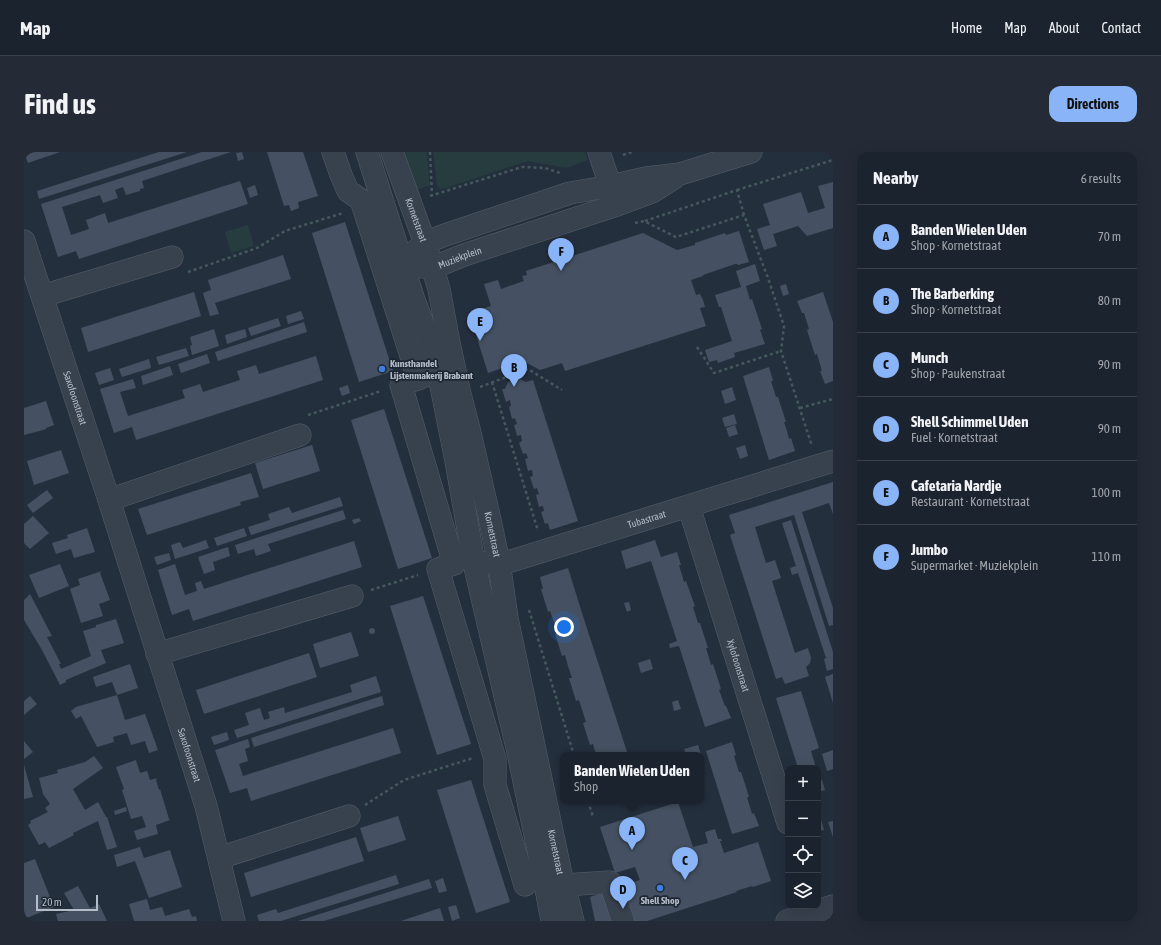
<!DOCTYPE html>
<meta charset="utf-8">
<style>
body{margin:0;font-family:"Asap Condensed",sans-serif;background:#242b36;color:#f1f3f6}
.controls{position:absolute;right:12px;bottom:12px;display:grid;overflow:hidden;border-radius:8px;box-shadow:0 4px 16px #0002}
.controls button{width:36px;height:36px;display:grid;place-items:center;padding:0;border:0;border-bottom:1px solid #39404a;background:#1b232e;color:#f1f3f6;font:20px sans-serif}
.scale{position:absolute;left:12px;bottom:10px;width:62px;box-sizing:border-box;padding-left:4px;border:2px solid #b4bcc9;border-top:0;font-size:11px;line-height:14px;white-space:nowrap;color:#b4bcc9;-webkit-text-stroke:3px #1d2633;paint-order:stroke}
.you{position:absolute;left:540px;top:475px;width:14px;height:14px;margin:-10px;border:3px solid #fff;border-radius:50%;background:#1a73e8;box-shadow:0 0 0 6px #1a73e833}
.badge{display:grid;place-items:center;width:26px;height:26px;border-radius:50%;background:#8ab4f8;color:#111;font-size:13px;font-weight:700}
.pin{position:absolute;translate:-50% -33px;filter:drop-shadow(0 1px 2px #0008)}
.pin::after{content:'';position:absolute;top:21px;width:14px;height:12px;background:inherit;clip-path:polygon(0 0,100% 0,50% 100%)}
.popup{position:absolute;left:536px;top:600px;width:144px;height:52px;box-sizing:border-box;display:grid;place-content:center;border-radius:8px;background:#1b232e;filter:drop-shadow(0 1px 3px #0005);font-size:13px;white-space:nowrap;color:#a0a4aa}
.popup b{font-size:15px;color:#f1f3f6}
.popup::after{content:'';position:absolute;left:50%;top:100%;margin-left:-8px;border:8px solid transparent;border-top-color:#1b232e}
.list{margin:0;padding:0;list-style:none}
h2{display:flex;justify-content:space-between;align-items:center;height:52px;margin:0;padding:0 16px;font-size:17px}
h2 small{font-size:13px;font-weight:400;color:#a0a4aa}
.list li{display:grid;grid-template-columns:26px 1fr auto;gap:12px;align-items:center;box-sizing:border-box;height:64px;padding:0 16px;border-top:1px solid #39404a}
.list b{display:block;font-size:15px;white-space:nowrap}
.list p{margin:0;font-size:13px;white-space:nowrap;color:#a0a4aa}
.list em{font-size:13px;font-style:normal;color:#a0a4aa}
.icon{flex:none;width:22px;height:22px;fill:none;stroke:currentColor;stroke-width:2;stroke-linecap:round;stroke-linejoin:round}
.map{position:relative;flex:none;width:809px;height:769px;overflow:hidden;border-radius:12px}
header{display:flex;align-items:center;gap:24px;box-sizing:border-box;height:56px;padding:0 20px;background:#1b232e;border-bottom:1px solid #39404a}
header strong{font-size:19px}
nav{display:flex;gap:22px;margin-inline-start:auto;font-size:14px}
.intro{display:flex;align-items:center;justify-content:space-between;box-sizing:border-box;height:96px;padding:0 24px}
h1{margin:0;font-size:28px}
.button{padding:10px 18px;border-radius:12px;background:#8ab4f8;color:#111;font-size:14px;font-weight:700}
main{display:flex;gap:24px;padding:0 24px}
aside{flex:1;background:#1b232e;border-radius:12px;box-shadow:0 4px 16px #0002}
.map>svg:first-child{display:block}
.green{fill:#263c3f}
.building{fill:#455162}
.lines{fill:none;stroke-linecap:round;stroke-linejoin:round}
.minor-casing{stroke:#565f6c;stroke-width:23}
.path{stroke:#44595c;stroke-width:2.5;stroke-dasharray:3 3;stroke-linecap:butt}
.minor{stroke:#38414e;stroke-width:22}
.shop-dot{fill:#3f7fe0;stroke:#1d2633;stroke-width:1.5}
.labels{text-anchor:middle;stroke-width:3.5;stroke-linejoin:round;paint-order:stroke}
.street-label{font-size:10px;fill:#b4bcc9;stroke:#1d2633}
.poi-label{font-size:10px;font-weight:bold;fill:#b4bcc9;stroke:#1d2633;text-anchor:start}
</style>
<header>
<strong>Map</strong>
<nav><a>Home</a><a>Map</a><a>About</a><a>Contact</a></nav>
</header>
<div class="intro"><h1>Find us</h1><a class="button">Directions</a></div>
<main>
<div class="map">
<svg width="809" height="769" viewBox="0 0 809 769">
<rect width="100%" height="100%" fill="#242f3e"/>
<path class="green" d="M374,0H403L406,33L388,40Z
M409,0H561L564,8L542,16L504,9L422,36L416,37L413,33Z
M224,73L230,94L207,101L201,80Z"/>
<path class="building" d="M0,0H36L4,11Z
M135,0H163L15,47L13,39Z
M178,0H207L118,29L120,36L116,37V39L102,43L99,35L91,38L94,46L79,51L76,43L38,55L47,83L65,77L62,68L81,61L84,71L216,29L224,52L55,107L52,99L34,105L17,52Z
M218,0L220,7L214,9L212,1Z
M243,0H279L294,44L274,50L275,56L267,59L265,53L260,54Z
M809,30V76L783,84L774,74L749,82L753,94L740,98L733,77L746,73L739,52L777,40L784,61L801,56L794,34Z
M231,33L234,43L226,46L223,36Z
M321,70L369,219L335,230L288,81Z
M715,79L725,110L714,113L713,112H711L679,123V124L667,128L672,143L676,142L679,148L681,155L676,156L682,174L541,219L538,211L516,218L499,209L464,221L445,161L467,154L460,132L474,128L477,137L500,129L498,124L503,123L502,119L619,81L653,98L671,93V91L701,81L702,83Z
M259,103L267,127L191,151L195,162L186,164L179,141L187,138L184,128Z
M731,112L736,129L722,134L726,148L728,147L738,177L736,178L741,192L710,201L711,205L694,211L693,208L685,210L681,198L708,189L697,155H695L691,143L717,135L712,119Z
M762,132L765,142L759,144L756,134Z
M170,140L177,164L64,200L57,176Z
M799,140L809,170V229L801,232L796,219H798L793,202L791,203L783,178L785,177L780,161H778L773,149Z
M277,159L280,167L264,172L262,164Z
M254,166L257,174L227,184L224,176Z
M280,170L283,180L194,209L191,200Z
M190,177L195,194L168,203L166,194L168,193L166,185Z
M221,177L223,185L203,192L201,183Z
M162,196L165,204L135,213L132,205Z
M183,202L186,211L157,221L154,212Z
M292,204L299,228L112,288L108,275L90,281L76,237L109,227L112,236L96,240L104,264L161,246L158,238L176,232L179,240L216,228L213,219L232,213L235,222Z
M125,207L127,216L98,225L95,217Z
M146,214L149,223L119,233L117,224Z
M745,215L749,229H747L752,245H754L762,270H760L763,279L765,287L767,286L771,299L745,308L719,224Z
M86,216L90,228L75,233L71,221Z
M496,227L502,230L509,228L554,369L526,378L524,371L521,372L517,360L520,359L519,354L515,355L512,343L515,342L513,336L510,337L506,325L509,324L508,318L504,319L501,307L504,306L502,301L499,302L495,291L498,289L497,283L493,284L490,273L493,272L491,266L488,267L485,255L487,254L486,248L482,250L478,237H481L484,230Z
M324,233L326,241L318,244L315,236Z
M708,235L712,248L701,252L697,239Z
M22,249L30,273L22,276V277L19,278L0,283V256Z
M360,257L408,406L374,417L327,268Z
M710,262L713,272L701,275L698,266Z
M711,273L714,282L705,285L702,276Z
M288,293L296,319L239,337L231,311Z
M721,293L724,304L716,307L712,296Z
M37,298L45,321L10,333L3,309Z
M227,321L235,345L216,350L217,353L123,383L114,357Z
M809,330V362L805,351L778,360L809,456V473L805,474L770,363L731,375L742,411L751,408L757,426L748,429L771,501L784,496L787,506L786,511L782,515L785,524L761,532L758,525L752,527L706,383L711,381L705,363Z
M23,338L29,346L9,361L3,353Z
M316,345L319,354L227,383L224,375L246,368L244,362L265,355L268,361Z
M319,358L322,367L244,392L247,399L232,404L230,397L214,402L211,393Z
M9,364L25,381L6,397L0,391V372Z
M335,366L337,369L330,372L328,368Z
M767,368L809,500V517L803,519L800,507L802,506L774,421L768,423L766,416L772,414L758,371Z
M63,376L71,400L50,406L47,397L32,402L28,391L44,386L43,383Z
M220,376L223,384L193,394L190,386Z
M182,388L185,396L151,407L147,393L156,390L159,396Z
M631,388L637,405L653,400L657,413H655L660,430L662,429L671,454L669,455L674,471H676L684,496H682L687,513L689,512L697,537L695,538L701,554H702L707,566L681,575L655,494L646,496L645,492L653,489L627,409L602,417L597,399Z
M330,389L338,415L169,469L165,457L148,463L134,418L151,412L161,443L173,439L171,431L177,429L180,437Z
M204,395L206,404L189,410L191,418L180,422L174,405Z
M145,401L147,408L133,413L130,405Z
M36,412L45,434L15,446L5,423Z
M544,416L558,461L604,603H572L569,592L566,593L559,571L562,570L555,548L552,549L545,526H548L544,514L541,503L538,504L531,482L534,481L526,459L524,460L517,437H519L516,425Z
M78,419L76,421L86,448L75,452L79,464L57,471L46,437L56,433L54,427Z
M6,442L28,484L23,485L37,512H35L37,517L67,504L59,479L72,475V473L92,467L100,491L77,498L82,511L42,528V530L36,533L18,498L0,468V448Z
M399,444L447,592L413,603L366,454Z
M605,450L607,458L603,460L600,451Z
M345 479a3 3 0 1 1 6 0a3 3 0 1 1-6 0Z
M327,480L335,504L296,516L289,492Z
M285,501L293,525L180,562L172,538Z
M626,507L629,517L617,521L614,511Z
M106,512L114,536L93,543L101,568L121,562L134,598L125,601L121,589L107,593L103,581L89,585L90,590L73,595L57,564L52,567L47,559L52,555L93,543L88,530L72,535L69,525Z
M809,522V551L801,525Z
M352,524L357,540L213,586L210,578L225,573L221,561L236,556L240,568L246,566L244,560L260,555L261,561L328,540L326,533Z
M777,539L795,596L787,599L792,616H774L752,546Z
M6,544L13,552L0,563V549Z
M358,544L360,553L230,595L227,586Z
M654,548L657,557L650,559L648,550Z
M369,576L377,601L227,649L223,636L206,641L191,598L224,587L226,595L221,597L224,609L215,612L219,624Z
M203,580L205,588L190,593L187,585Z
M0,589L9,600L0,607Z
M708,590L712,603L710,604L715,620H717L721,632L725,645H723L728,662L730,661L735,674L708,682L682,599Z
M674,593L677,603H662L660,597Z
M809,598V617L803,619L798,602Z
M70,604L79,616L49,637L61,658L74,650L82,665H83L93,695L83,698L74,669L49,681L50,683L25,696L21,690L15,693L4,673L7,671L6,669L24,660L21,656L26,652L19,642L15,626L34,621L33,618L61,610Z
M112,608L116,621L123,619L126,628L133,626L132,628L135,638L136,637L145,667L146,668L132,673L134,682L113,688L110,679L122,675L118,664L107,667L98,638L100,637L92,615Z
M0,613L9,645L0,647Z
M447,628L486,750L452,761L413,638Z
M798,628L801,638L794,640V629Z
M654,650L669,695L684,691L681,680L691,677L694,687H697L698,689H696L700,701L734,690L747,729L729,735L728,734L712,739L713,740L623,769H571L566,745L616,728L611,715L591,721L576,675Z
M102,655L103,659L91,663L90,659Z
M374,664L382,688L344,700L336,676Z
M797,667L800,678L794,679V668Z
M809,669V685L804,670Z
M332,685L340,709L227,745L220,721Z
M116,695L120,706L146,698L158,735L125,746L111,709L93,715L90,703Z
M11,707L30,755L0,767V711Z
M372,723L375,732L257,769H235L233,763L252,757L254,761Z
M419,726L423,739L415,741L411,729Z
M405,727L408,736L300,769H274Z
M54,734L66,756L75,752L83,769H34L32,762L50,758L40,741Z
M123,747L126,758L138,755L141,764L165,757L168,765L172,764L173,769H110L105,752Z
M432,753L436,766L428,769L424,755Z
M416,756L420,769H377Z"/>
<g class="lines">
<g class="minor-casing">
<g id="minor">
<path d="M309,0L317,23L324,39L337,48L389,210L394,227"/>
<path d="M343,0L389,145L405,188L414,219L432,309L450,411L494,600L521,731L528,769"/>
<path id="s1" d="M368,0L401,91L415,137L425,191L435,238L446,281L466,368L475,411L483,466L537,722L549,769"/>
<path d="M575,0L591,48"/>
<path id="s2" d="M0,89L85,348L182,654L210,769"/>
<path d="M389,101L401,91L421,83L546,41L587,34L622,26L656,22L727,0"/>
<path id="s3" d="M393,114L408,116L440,103L593,53L628,40L650,26"/>
<path d="M18,144L148,105"/>
<path d="M414,219L377,233L430,412L414,417L471,607V633L501,733"/>
<path d="M85,348L276,283"/>
<path id="s4" d="M665,355L764,671"/>
<path id="s5" d="M459,411L487,409L809,309"/>
<path d="M133,502L328,444"/>
<path d="M195,706L325,664"/>
<path d="M540,733L586,730L599,769"/>
<path d="M763,769L809,754"/>
</g>
</g>
<path class="path" d="M406,0L408,43
M599,3L608,0
M713,38L809,8
M406,44L498,15L521,16L536,21
M621,69L713,38L720,63
M611,71L620,69L652,85L720,63L744,126L760,174L757,199L788,294
M164,120L233,96L261,79L319,61
M673,195L690,221L757,199
M468,230L514,379
M456,235L504,217L538,238
M776,256L809,247
M284,263L357,239
M347,438L394,423
M505,458L550,603
M564,649L569,665
M341,653L380,628L449,606"/>
<use href="#minor" class="minor"/>
</g>
<g class="shop-dot">
<circle cx="358" cy="217" r="4"/>
<circle cx="636" cy="736" r="4"/>
</g>
<g class="labels">
<g class="street-label">
<text dy="4" stroke="none"><textPath href="#s1" startOffset="72">Kornetstraat</textPath></text>
<text dy="4" stroke="none"><textPath href="#s3" startOffset="45">Muziekplein</textPath></text>
<text dy="4" stroke="none"><textPath href="#s2" startOffset="165">Saxofoonstraat</textPath></text>
<text dy="4" stroke="none"><textPath href="#s5" startOffset="170">Tubastraat</textPath></text>
<text dy="4" stroke="none"><textPath href="#s1" startOffset="396">Kornetstraat</textPath></text>
<text dy="4" stroke="none"><textPath href="#s4" startOffset="166">Xylofoonstraat</textPath></text>
<text dy="4" stroke="none"><textPath href="#s2" startOffset="540">Saxofoonstraat</textPath></text>
<text dy="4" stroke="none"><textPath href="#s1" startOffset="720">Kornetstraat</textPath></text>
</g>
<g class="poi-label">
<text x="366" y="215">Kunsthandel<tspan x="366" dy="12">Lijstenmakerij Brabant</tspan></text>
<text x="636" y="752" text-anchor="middle">Shell Shop</text>
</g>
</g>
</svg>
<div class="controls">
<button>+</button>
<button>−</button>
<button><svg class="icon" aria-label="locate" viewBox="0 0 24 24"><circle cx="12" cy="12" r="6"/><path d="M12 2v4M12 18v4M2 12h4M18 12h4"/></svg></button>
<button><svg class="icon" aria-label="layers" viewBox="0 0 24 24"><path d="M12 4l9 5-9 5-9-5zM3 14l9 5 9-5"/></svg></button>
</div>
<div class="scale">20 m</div>
<div class="you"></div>
<div class="pin badge" style="left:608px;top:698px">A</div>
<div class="popup"><b>Banden Wielen Uden</b>Shop</div>
<div class="pin badge" style="left:490px;top:235px">B</div>
<div class="pin badge" style="left:661px;top:728px">C</div>
<div class="pin badge" style="left:599px;top:757px">D</div>
<div class="pin badge" style="left:456px;top:189px">E</div>
<div class="pin badge" style="left:537px;top:119px">F</div>
</div>
<aside>
<h2>Nearby<small>6 results</small></h2>
<ul class="list">
<li><span class="badge">A</span><div><b>Banden Wielen Uden</b><p>Shop · Kornetstraat</p></div><em>70 m</em></li>
<li><span class="badge">B</span><div><b>The Barberking</b><p>Shop · Kornetstraat</p></div><em>80 m</em></li>
<li><span class="badge">C</span><div><b>Munch</b><p>Shop · Paukenstraat</p></div><em>90 m</em></li>
<li><span class="badge">D</span><div><b>Shell Schimmel Uden</b><p>Fuel · Kornetstraat</p></div><em>90 m</em></li>
<li><span class="badge">E</span><div><b>Cafetaria Nardje</b><p>Restaurant · Kornetstraat</p></div><em>100 m</em></li>
<li><span class="badge">F</span><div><b>Jumbo</b><p>Supermarket · Muziekplein</p></div><em>110 m</em></li>
</ul>
</aside>
</main>
